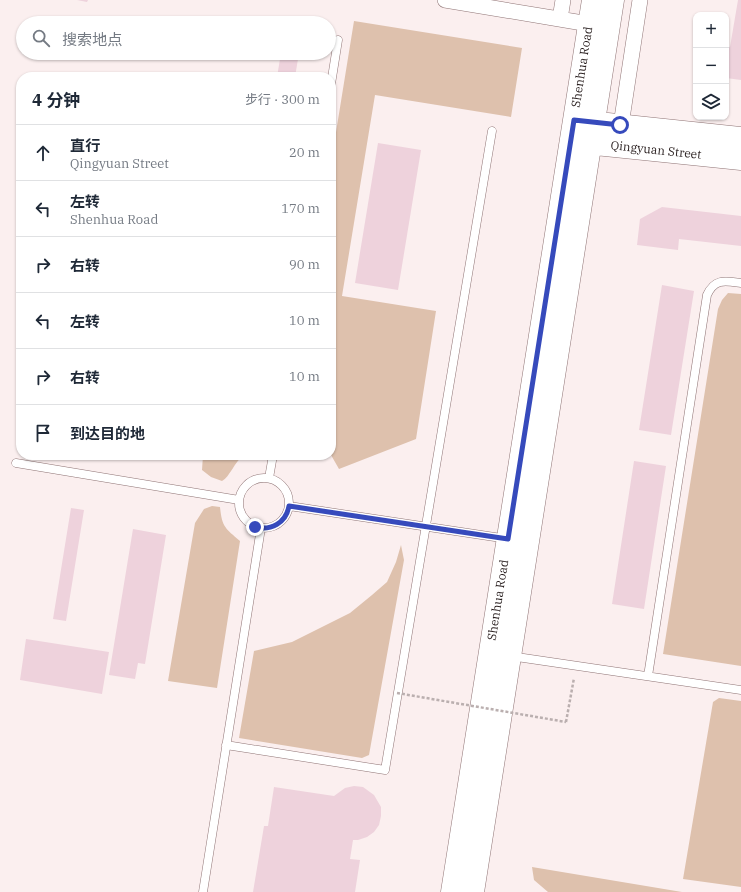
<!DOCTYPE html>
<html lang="zh">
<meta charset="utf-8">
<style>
body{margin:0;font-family:"IBM Plex Serif","Noto Sans SC",serif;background:#f6f6f7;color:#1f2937}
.controls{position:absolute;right:12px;top:12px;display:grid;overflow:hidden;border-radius:8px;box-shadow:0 1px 3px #0004}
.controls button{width:36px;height:36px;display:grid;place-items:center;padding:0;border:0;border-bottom:1px solid #e0e1e3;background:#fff;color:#1f2937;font:20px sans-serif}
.stop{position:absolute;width:12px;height:12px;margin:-9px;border:3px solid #364abc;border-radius:50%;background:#fff}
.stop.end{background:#364abc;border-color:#fff;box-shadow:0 1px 4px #0008}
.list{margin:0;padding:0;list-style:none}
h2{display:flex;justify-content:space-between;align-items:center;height:52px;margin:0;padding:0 16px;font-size:17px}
h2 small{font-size:13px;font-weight:400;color:#747a83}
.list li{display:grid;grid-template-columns:26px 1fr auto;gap:12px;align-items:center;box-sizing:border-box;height:56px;padding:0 16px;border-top:1px solid #e0e1e3}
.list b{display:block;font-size:15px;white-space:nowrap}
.list p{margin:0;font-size:13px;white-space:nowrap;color:#747a83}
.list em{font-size:13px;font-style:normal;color:#747a83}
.icon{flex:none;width:22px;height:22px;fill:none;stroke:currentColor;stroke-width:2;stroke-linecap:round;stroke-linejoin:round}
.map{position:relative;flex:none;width:741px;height:892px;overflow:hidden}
.search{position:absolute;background:#fff;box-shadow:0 1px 3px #0004;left:16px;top:16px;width:320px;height:44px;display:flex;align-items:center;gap:10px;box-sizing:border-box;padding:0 14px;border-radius:22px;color:#747a83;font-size:15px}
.panel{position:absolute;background:#fff;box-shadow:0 1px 3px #0004;left:16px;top:72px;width:320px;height:388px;border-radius:16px}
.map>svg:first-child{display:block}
.green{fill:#dec1ad}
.building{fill:#eed2dc}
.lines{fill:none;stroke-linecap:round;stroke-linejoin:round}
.lane-casing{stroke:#8f7475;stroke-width:9}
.street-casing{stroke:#8f7475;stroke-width:16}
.secondary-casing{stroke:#8f7475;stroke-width:23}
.path{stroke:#baafaf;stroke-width:2.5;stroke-dasharray:3 2;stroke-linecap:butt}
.lane{stroke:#fff;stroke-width:8}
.street{stroke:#fff;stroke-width:15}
.secondary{stroke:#fff;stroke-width:22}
.path-bridge{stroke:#baafaf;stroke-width:2.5;stroke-dasharray:3 2;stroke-linecap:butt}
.route{stroke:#364abc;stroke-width:5}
.labels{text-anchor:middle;stroke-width:4;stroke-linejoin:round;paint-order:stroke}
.street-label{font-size:12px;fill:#271d1d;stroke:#fff}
</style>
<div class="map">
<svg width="741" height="892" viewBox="0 0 741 892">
<rect width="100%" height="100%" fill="#fbefef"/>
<path class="green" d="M354,21L522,48L511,117L375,95L342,296L436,311L416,439L339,469L331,455V163Z
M728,293L741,294V666L663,654L718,309L722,300Z
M203,455H244C234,462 230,477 222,481L211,477L202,470Z
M212,506L220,507C222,527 225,528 240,541L217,688L168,681L195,523L204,509Z
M401,545L404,560L369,755L362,758L239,738L254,651L292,642L350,613L372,595L387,582L396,562Z
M719,698L741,701V887L683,879L713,702Z
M532,867L682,892H548L534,880Z"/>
<path class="building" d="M77,0H88L87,2Z
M738,0H741V80L726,78V46L730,47Z
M281,53H299L295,77H277Z
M378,143L421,150L398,290L355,283Z
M662,207L741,216V246L679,239L678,250L637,245L640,219Z
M662,285L694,291L671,435L639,430Z
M634,461L666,466L644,609L612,604Z
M71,508L84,510L66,621L53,619Z
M133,529L166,535L145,664L138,663L135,679L109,675Z
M26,639L109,652L102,694L20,680Z
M354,786L363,787L374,795L381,807V816L379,825L374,832L367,837L358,840H353L350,859L360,860L355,892H253L264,826H268L274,787L334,796L345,788Z"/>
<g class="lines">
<g class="lane-casing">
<path id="lane" d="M331,84L338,40
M16,463L239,500
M239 503a25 25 0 1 1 50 0a25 25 0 1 1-50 0Z
M269,478L273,455
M289,506L508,539
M510,656L741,690
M648,676L707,295C715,278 725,281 741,283
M226,745L385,770L492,131
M203,892L261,528"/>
</g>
<g class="street-casing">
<path id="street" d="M445,0L589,24
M560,19L563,0
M621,125L640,0"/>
</g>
<g class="secondary-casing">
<path id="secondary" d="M579,121L741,138
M576,142L741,159
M452,892L593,0
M473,892L613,0"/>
</g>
<path class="path" d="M566,722L574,678"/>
<use href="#lane" class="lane"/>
<use href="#street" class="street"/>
<use href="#secondary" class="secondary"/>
<path class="path-bridge" d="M397,693L566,722"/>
</g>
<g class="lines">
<path class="route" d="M255,527C271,531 286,523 289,506L508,539L574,120L620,125"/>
</g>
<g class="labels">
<g class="street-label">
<text transform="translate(582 67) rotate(-81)" y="4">Shenhua Road</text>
<text transform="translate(656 150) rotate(6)" y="4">Qingyuan Street</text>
<text transform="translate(498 600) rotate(-81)" y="4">Shenhua Road</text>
</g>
</g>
</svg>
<div class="controls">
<button>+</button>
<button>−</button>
<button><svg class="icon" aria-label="layers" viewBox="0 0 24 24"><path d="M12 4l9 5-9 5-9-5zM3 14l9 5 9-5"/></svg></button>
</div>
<div class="stop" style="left:620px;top:125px"></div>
<div class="stop end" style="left:255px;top:527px"></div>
<div class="search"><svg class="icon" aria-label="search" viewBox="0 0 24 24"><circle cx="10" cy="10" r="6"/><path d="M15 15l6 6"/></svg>搜索地点</div>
<section class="panel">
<h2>4 分钟<small>步行 · 300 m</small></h2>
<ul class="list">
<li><svg class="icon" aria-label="ahead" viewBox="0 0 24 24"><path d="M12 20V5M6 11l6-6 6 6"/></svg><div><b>直行</b><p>Qingyuan Street</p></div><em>20 m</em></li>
<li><svg class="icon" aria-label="left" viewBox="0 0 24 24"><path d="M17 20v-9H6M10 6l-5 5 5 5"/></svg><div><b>左转</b><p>Shenhua Road</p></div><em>170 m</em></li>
<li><svg class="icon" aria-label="right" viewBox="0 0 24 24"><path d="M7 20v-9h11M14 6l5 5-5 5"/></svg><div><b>右转</b></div><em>90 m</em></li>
<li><svg class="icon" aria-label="left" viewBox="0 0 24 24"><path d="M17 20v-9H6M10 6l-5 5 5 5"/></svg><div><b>左转</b></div><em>10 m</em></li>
<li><svg class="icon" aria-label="right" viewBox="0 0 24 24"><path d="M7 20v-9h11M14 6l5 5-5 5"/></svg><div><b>右转</b></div><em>10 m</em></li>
<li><svg class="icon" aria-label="arrive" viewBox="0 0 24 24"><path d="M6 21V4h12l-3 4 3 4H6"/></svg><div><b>到达目的地</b></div></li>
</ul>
</section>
</div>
